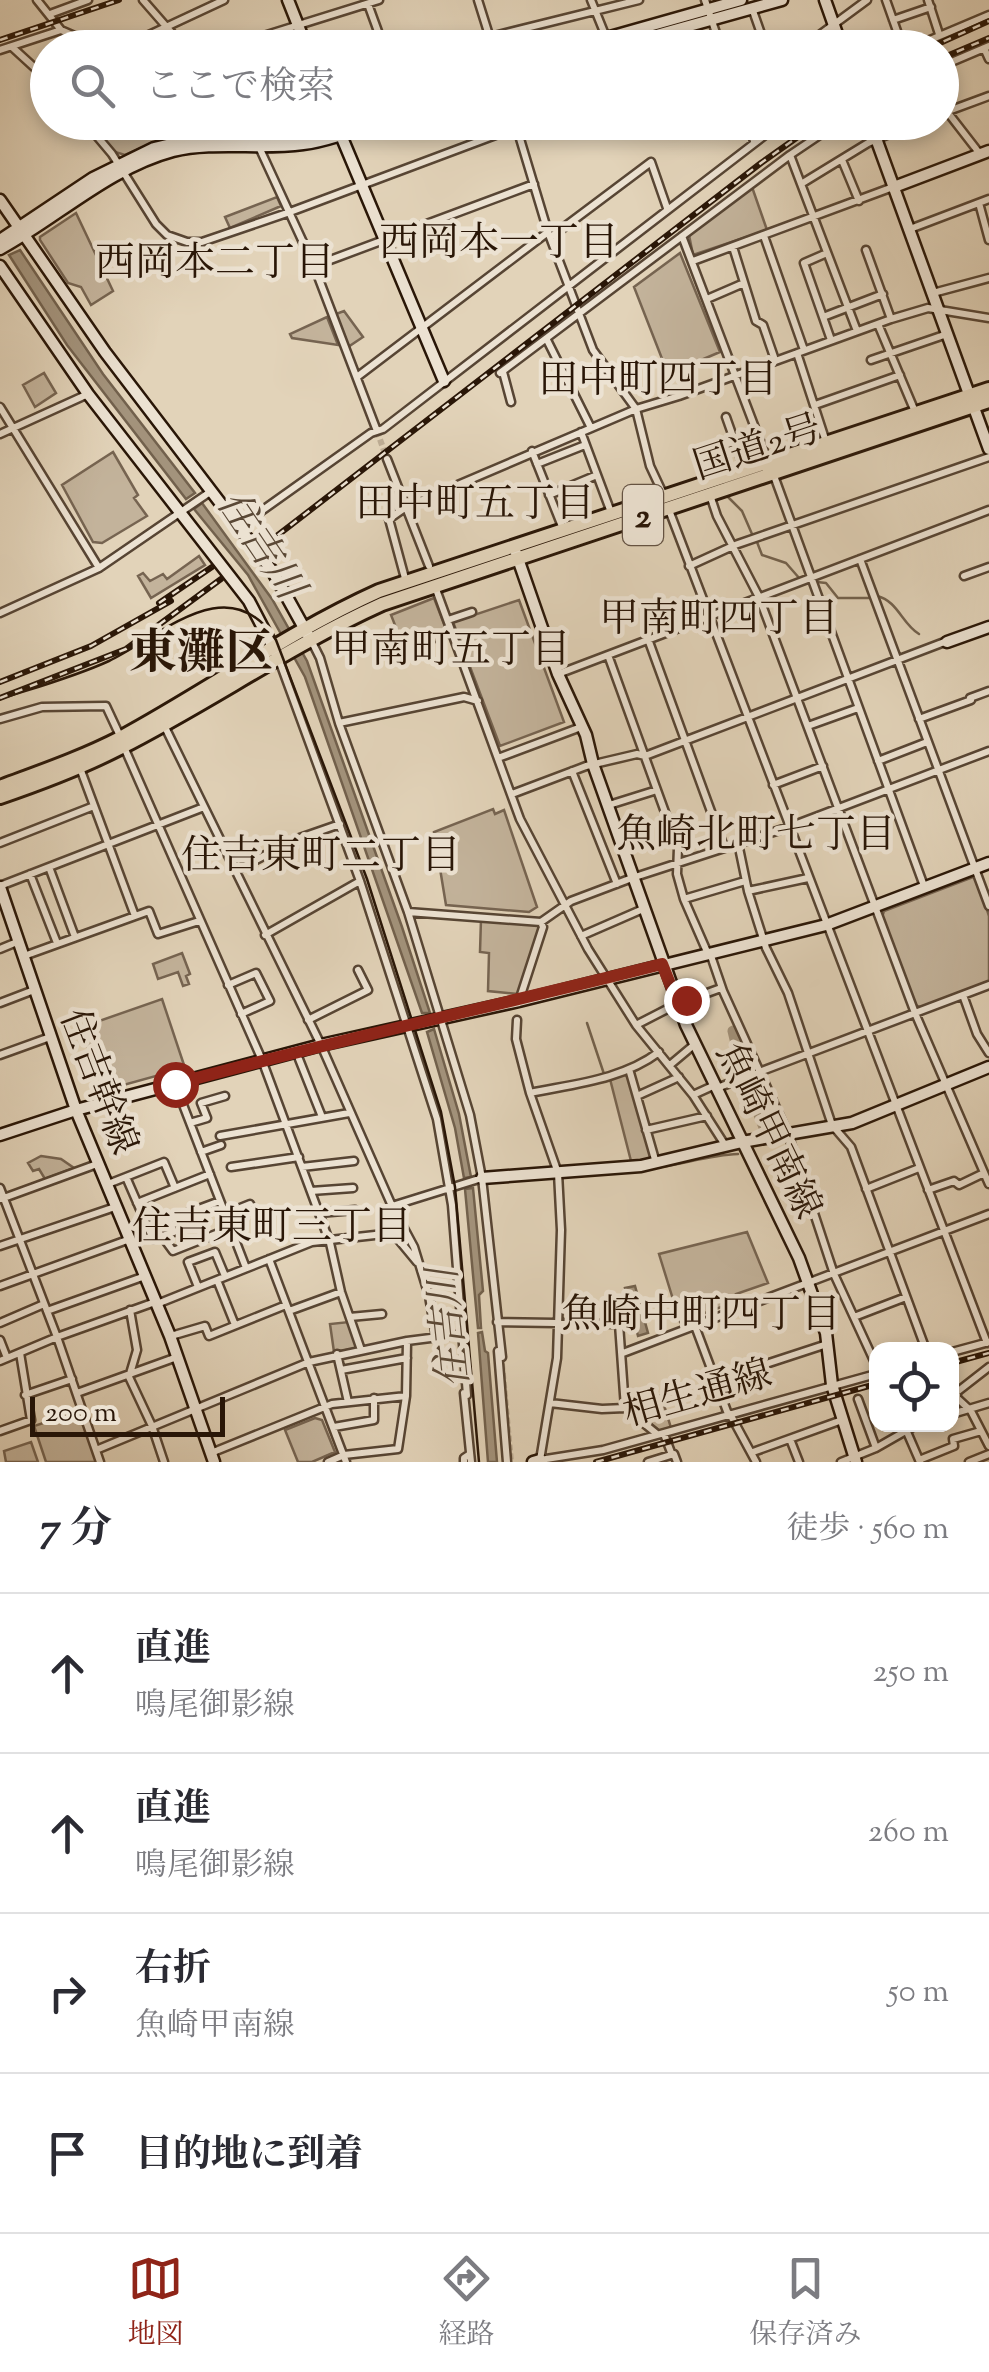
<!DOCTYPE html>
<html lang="ja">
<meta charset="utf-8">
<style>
body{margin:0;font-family:"Sorts Mill Goudy","Noto Serif JP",serif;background:#f2f2f3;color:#2b2b33}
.controls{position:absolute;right:30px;bottom:30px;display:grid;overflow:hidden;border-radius:20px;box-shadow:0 5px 15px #0003}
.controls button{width:90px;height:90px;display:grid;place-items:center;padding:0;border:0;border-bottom:2px solid #e1e1e2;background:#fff;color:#2b2b33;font:50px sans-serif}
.scale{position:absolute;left:30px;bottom:25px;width:195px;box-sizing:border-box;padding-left:10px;border:5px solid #291607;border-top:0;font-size:28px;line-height:35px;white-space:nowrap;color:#291607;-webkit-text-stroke:8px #ece2d2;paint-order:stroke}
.stop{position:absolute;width:30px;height:30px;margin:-22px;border:8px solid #8f2418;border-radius:50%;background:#fff}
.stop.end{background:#8f2418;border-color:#fff;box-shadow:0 2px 10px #0008}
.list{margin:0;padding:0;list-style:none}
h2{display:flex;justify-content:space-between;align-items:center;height:130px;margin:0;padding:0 40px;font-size:42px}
h2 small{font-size:32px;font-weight:400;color:#7c7c81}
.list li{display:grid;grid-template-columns:65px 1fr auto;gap:30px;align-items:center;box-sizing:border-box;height:160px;padding:0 40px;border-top:2px solid #e1e1e2}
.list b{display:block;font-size:38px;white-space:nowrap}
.list p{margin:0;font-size:32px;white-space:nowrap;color:#7c7c81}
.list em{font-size:32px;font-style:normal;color:#7c7c81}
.icon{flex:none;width:55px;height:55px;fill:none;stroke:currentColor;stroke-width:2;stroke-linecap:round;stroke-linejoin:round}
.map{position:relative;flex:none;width:989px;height:1462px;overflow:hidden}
.search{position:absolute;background:#fff;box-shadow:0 5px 15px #0003;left:30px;right:30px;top:30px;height:110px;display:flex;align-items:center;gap:25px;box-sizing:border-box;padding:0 35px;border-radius:55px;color:#7c7c81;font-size:38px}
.sheet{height:770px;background:#fff}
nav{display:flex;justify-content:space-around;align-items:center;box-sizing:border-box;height:140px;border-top:2px solid #e1e1e2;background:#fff;font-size:28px;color:#7c7c81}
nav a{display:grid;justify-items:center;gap:5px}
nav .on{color:#8f2418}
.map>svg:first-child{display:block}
.green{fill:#c3b39b;stroke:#766451;stroke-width:2.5}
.water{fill:#a3937c;stroke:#72614d;stroke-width:2.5}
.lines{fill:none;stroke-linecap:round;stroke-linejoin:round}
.stream{stroke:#72614d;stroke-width:2.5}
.river{stroke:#a3937c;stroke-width:11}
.street-tunnel{stroke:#bdad95;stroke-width:6;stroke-dasharray:6 3;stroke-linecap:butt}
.street-casing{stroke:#574534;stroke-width:11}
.secondary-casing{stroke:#291607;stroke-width:15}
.highway-casing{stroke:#291607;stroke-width:18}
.street{stroke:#ece2d2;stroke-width:6}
.secondary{stroke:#ece2d2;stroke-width:10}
.highway{stroke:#e2d3b9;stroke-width:12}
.tram{stroke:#291607;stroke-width:2.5}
.rail-casing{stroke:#291607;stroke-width:6}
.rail{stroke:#ece2d2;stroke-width:2.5;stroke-dasharray:8;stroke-linecap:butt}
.route{stroke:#8f2418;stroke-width:12}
.labels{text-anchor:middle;stroke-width:9;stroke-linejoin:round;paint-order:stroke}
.shield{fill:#ece2d2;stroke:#645344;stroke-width:2.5}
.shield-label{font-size:35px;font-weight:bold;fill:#291607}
.street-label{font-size:38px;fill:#291607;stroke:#ece2d2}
.neighbourhood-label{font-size:40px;fill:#291607;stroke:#ece2d2}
.water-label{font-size:40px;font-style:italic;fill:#5a4836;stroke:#ece2d2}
.district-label{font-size:48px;font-weight:bold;fill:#291607;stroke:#ece2d2}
</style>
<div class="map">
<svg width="989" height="1462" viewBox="0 0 989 1462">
<rect width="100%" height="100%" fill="#e2d3b9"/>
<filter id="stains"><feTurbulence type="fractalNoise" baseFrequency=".002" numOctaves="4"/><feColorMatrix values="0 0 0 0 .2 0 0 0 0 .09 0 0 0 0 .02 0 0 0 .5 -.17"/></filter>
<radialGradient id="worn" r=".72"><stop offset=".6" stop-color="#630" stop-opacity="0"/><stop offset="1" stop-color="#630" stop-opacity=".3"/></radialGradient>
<path class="green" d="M187,122L192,126L125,155L115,152L90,123Z
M752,187L767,230L693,255L689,235Z
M277,197L281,206L230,228L225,217Z
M76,213L113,291L91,305L81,287L68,283L40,240V237Z
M680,253L720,352L668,374L634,287Z
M344,311L363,337L348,347L336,314Z
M327,317L338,345L292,338L290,334Z
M44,373L56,393L35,407L23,385Z
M113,452L138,495L134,498L147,516L102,543L93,542L62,485Z
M199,556L205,565L151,598L138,576L143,573L150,581L163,574L167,579Z
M434,598L449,637L406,653L391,615Z
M519,600L564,722L500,746L453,622Z
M493,809L495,814L504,810L537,907L529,912L446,905L434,832Z
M973,877L977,878L989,916V981L922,1008L915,1005L882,917L884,911Z
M481,919L538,924L540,928L518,994L488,991L489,953L480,952Z
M182,953L190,974L186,976L189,984L183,986L178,972L158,979L153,964Z
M162,999L185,1068L109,1089L93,1045L87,1046L82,1027Z
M624,1073L629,1075L653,1159L631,1161L610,1079Z
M41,1156L61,1159L74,1168L45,1179L39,1169L33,1171L28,1163Z
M747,1232L768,1283L736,1294L738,1301L680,1322L659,1254Z
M349,1322L358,1348L334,1352L330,1324Z
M661,1395L671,1428L660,1431L630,1408L633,1404Z
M80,1411L98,1462H46L34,1426Z
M315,1418L322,1420L335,1452L312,1462H298L285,1430Z
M31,1442L38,1462H6L4,1451Z"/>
<path class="water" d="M20,250L103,374L195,493L186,499L67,345L9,255Z
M202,503L272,599L307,661L402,927L430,1013H422L305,677L248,575L194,509Z
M434,1029L459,1114L471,1177L464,1178L455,1128L427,1032Z
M473,1188L483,1291L479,1295L481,1328H478L465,1189Z
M635,1286L648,1333L638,1336L625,1288Z
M482,1332L485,1351L488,1353L497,1462H488L478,1333Z"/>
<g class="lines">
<path class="stream" d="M728,497L742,511L752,534
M757,542L762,555L786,563L800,579
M817,582L826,583L838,598H871
M877,596C898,601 902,624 919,634
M587,1023L604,1074
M654,1168C682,1165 708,1155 738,1154"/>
<path class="river" d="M733,1031L743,1073
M746,1081L767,1135"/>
<path class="street-tunnel" d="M377,431L387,459
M502,1364L511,1462"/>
<g class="street-casing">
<path id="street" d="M37,0L61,30
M143,0L185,48
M478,0L493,48
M591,0L610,47
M705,0L721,48
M886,0L903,48
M928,0L939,34
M368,4L384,48
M752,8L766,48
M50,14L88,0
M893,20L931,7
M61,30L102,48
M12,47L48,80
M121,48L224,0
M225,48L379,0
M431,48L490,37L639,0
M802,48L867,0
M911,48L989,15
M984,48L989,59
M0,50L61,30
M942,66L989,46
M942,105L980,154
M943,113L989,96
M85,122L112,154L156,224L167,235L187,242H202L290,212L517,127
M246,122L253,135
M515,122L548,232L593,350L636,409L650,466L665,498
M748,122L754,141
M196,138L200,128L209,122
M259,147L314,266L377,431
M790,155L857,331
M842,160L859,201
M801,184L868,143L918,122
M979,203L989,240
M910,229L989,199
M682,236L768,462
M764,236L804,350
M551,237L651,162L667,208
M733,247L756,321L763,325L775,360
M866,250L891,319
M827,253L804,263L831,340
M693,261L893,187
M314,266L534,184
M933,293L989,278
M707,299L744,283
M823,317L883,294
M878,324L916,414
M547,340L591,428
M797,353L826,442
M871,360L947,334
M503,372L511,402
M500,373L790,155L839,122
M357,377L548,232
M815,405L900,375
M0,407L99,568
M726,417L744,468
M581,432L612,515
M0,434L88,394
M532,451L563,529
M706,451L734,442
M387,459L429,566
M537,464L585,445
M773,473L924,886
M549,495L597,475
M710,495L717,516L759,597L915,1013L989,1184
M669,510L987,1343
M239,527L371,433L383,429L782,122
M860,559L989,906
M689,566L735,545L989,457
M964,576L989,567
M406,582L389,519L406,507L636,409L679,396L891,319L928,308L989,318
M437,592L520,819L588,949L636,1025L693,1095L725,1145
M0,613L99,568L210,492
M448,620L472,612
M648,639L724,847
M311,640L320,658L339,723L408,912L470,1115L482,1178L502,1357
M608,655L678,848L677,874L684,899L708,954
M279,660L360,881L437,1119L452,1205L467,1395
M558,674L989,510
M970,698L989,691
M0,719L42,707L106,706L120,736
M919,719L971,700
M163,723L321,1045L392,1206L414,1247L429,1296L436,1337
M339,723L464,697L478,701
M808,726L858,708
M124,747L262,1060L330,1243L341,1292L361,1350
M498,758L581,727
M878,761L927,742
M80,768L135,916
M572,771L617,884
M773,785L823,766
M512,794L586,766L637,754L645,756L947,641
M609,805L657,790
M0,843L94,806
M738,843L748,891L766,948L788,993L832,1125L851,1147L926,1350
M49,867L75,937
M235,871L294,840L340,824
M30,874L57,943
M0,886L204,807
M748,891L808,878
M684,899L745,881
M408,912L541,922L571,901L632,878L789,827L989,751
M265,935L360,881
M581,936L643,909
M0,949L17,942
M710,953L723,991L788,1134L834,1274L876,1365
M24,956L149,911L158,934L199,921
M228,985L256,973L270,1001L241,1014
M963,995L977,1034L989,1053
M519,1001L543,927L541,922
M0,1003L34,990
M308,1020L368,990L358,970
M517,1020L516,1039L530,1093L558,1173L561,1230L557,1358L540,1460L603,1450L876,1374
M636,1025L677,1004L721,988
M0,1055L50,1037
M299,1059L322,1117
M670,1065L695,1044
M629,1069L656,1163
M175,1084L246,1268
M717,1088L989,985
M530,1093C573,1084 622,1080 659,1052
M693,1095L715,1085
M637,1096L679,1077
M190,1123L207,1118L201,1103L225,1096
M646,1130L707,1116
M220,1136L349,1113
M201,1152L221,1145
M231,1167L299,1157
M302,1167L354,1161
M126,1177L153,1239L174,1232L169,1220L220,1201
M108,1184L164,1162L175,1188
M0,1188L57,1337L100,1462
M866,1189L919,1168
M928,1190L954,1181L959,1185L984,1173
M311,1191L353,1188
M1,1199L97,1164
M137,1203L210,1174
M319,1213L355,1210
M225,1214L250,1204
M162,1236L173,1251L231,1228
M0,1246L115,1207
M269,1259L346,1462
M417,1262L393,1233L392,1206L482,1178
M217,1280L235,1325
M0,1286L130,1239
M198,1287L188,1262L215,1252L225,1276
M157,1304L312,1242L393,1233
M130,1310L137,1350L129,1377L152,1426L164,1462
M47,1311L145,1276
M289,1311L341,1292
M350,1317L382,1314
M854,1317L906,1297
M497,1322L619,1324L625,1408L657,1434
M0,1323L44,1304
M695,1326L728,1414
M171,1336L205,1326L209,1336L286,1305
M0,1340L7,1358
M498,1351L507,1462
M952,1352L989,1342
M623,1353L989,1214
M337,1354L348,1402
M0,1361L57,1337L155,1302
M769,1363L827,1344
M989,1367L957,1392V1398L971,1411L989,1446
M341,1370L407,1358
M77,1393L177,1357
M464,1393L471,1462
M25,1395L72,1379
M858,1399L876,1448
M550,1403L602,1409L625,1408
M730,1414L756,1462
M952,1414L989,1403
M334,1427L374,1420V1398
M0,1431L31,1420L20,1353
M907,1432L920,1462
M664,1434L672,1455
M790,1439L799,1462
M96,1450L309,1362L407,1341L462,1334
M753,1452L842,1420
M211,1453L332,1404L406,1396
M919,1460L954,1446L953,1439L981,1431
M328,1462L344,1455L398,1449L406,1396L407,1342
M464,1462V1458L470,1454
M648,1462L674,1454L677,1462
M841,1462L876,1448L918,1424
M969,1462L989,1454"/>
</g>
<g class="secondary-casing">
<path id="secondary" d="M288,0L307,48
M825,0L842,48
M571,48L741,0
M610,48L782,0
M870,122L989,449
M340,133L444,381
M894,187L989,151
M0,200L105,352L273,572L308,635
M0,240L93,178L154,148L196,138L303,136L349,122
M0,249C57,218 109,168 173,151C214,141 261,150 303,144C328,141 352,131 376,122
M0,266L88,394L249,601L276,653
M516,553L558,674L586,735L593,764L686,1025L799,1258L826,1333L832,1385L856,1462
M947,642L989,627
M0,887L76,1110L170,1336L214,1462
M0,1135L76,1110L321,1045L519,1001L826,925L989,863
M482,1178L641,1166L742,1142L852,1123L989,1067
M533,1462L540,1460"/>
</g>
<g class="highway-casing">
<path id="highway" d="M0,787C40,772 81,758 120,738C207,691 288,632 379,591L989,389
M0,797C41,783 81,768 120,748C209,703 291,645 382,604L989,401"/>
</g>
<use href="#street" class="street"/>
<use href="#secondary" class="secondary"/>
<use href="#highway" class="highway"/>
<path class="tram" d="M0,699C37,687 74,677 109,661C161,636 229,567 276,640L367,879L441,1112L455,1187L479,1462"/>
<g class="rail-casing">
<path id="rail" d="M0,40L119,0
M929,48L989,21
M942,58L989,38
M265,545L761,163L819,122
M159,603L212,567
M0,682L91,646L171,601
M0,698L126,649L221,579
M952,1363L989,1353
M596,1462L876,1384"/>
</g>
<use href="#rail" class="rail"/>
</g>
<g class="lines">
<path class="route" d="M175,1084C336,1040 500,1005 662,964L678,1004L686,1000"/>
</g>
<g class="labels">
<rect class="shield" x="623" y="485" width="40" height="60" rx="8"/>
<g class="shield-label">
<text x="643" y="527">2</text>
</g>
<g class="street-label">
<text transform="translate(757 446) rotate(-18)" y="13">国道2号</text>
<text transform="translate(100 1081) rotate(69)" y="13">住吉幹線</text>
<text transform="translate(770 1130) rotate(64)" y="13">魚崎甲南線</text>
<text transform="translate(697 1392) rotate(-16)" y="13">相生通線</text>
</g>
<g class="neighbourhood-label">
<text x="499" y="255">西岡本一丁目</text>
<text x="215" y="275">西岡本二丁目</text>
<text x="658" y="392">田中町四丁目</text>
<text x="475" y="516">田中町五丁目</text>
<text x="719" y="631">甲南町四丁目</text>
<text x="451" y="662">甲南町五丁目</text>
<text x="756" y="847">魚崎北町七丁目</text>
<text x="321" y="868">住吉東町二丁目</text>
<text x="272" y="1239">住吉東町三丁目</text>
<text x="701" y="1327">魚崎中町四丁目</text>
</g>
<g class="water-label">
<text transform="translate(262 544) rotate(56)" y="14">住吉川</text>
<text transform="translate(447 1328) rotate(-96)" y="14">住吉川</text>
</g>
<g class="district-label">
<text x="201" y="668">東灘区</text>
</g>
</g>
<rect width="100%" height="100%" filter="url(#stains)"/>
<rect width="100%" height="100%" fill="url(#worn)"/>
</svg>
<div class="controls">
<button><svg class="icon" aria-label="locate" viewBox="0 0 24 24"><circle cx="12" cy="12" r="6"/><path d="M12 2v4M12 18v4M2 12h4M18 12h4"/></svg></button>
</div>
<div class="scale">200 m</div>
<div class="stop" style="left:175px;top:1084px"></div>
<div class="stop end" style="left:686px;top:1000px"></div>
<div class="search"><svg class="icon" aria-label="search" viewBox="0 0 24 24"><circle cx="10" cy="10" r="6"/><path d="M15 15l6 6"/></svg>ここで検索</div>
</div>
<section class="sheet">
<h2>7 分<small>徒歩 · 560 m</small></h2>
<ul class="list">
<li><svg class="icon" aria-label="ahead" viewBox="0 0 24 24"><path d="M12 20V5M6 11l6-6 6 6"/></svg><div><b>直進</b><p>鳴尾御影線</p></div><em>250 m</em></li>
<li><svg class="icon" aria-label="ahead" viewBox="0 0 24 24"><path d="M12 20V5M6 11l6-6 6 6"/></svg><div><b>直進</b><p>鳴尾御影線</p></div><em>260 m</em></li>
<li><svg class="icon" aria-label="right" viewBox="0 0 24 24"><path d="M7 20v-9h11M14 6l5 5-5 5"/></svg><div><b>右折</b><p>魚崎甲南線</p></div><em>50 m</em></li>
<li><svg class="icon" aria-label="arrive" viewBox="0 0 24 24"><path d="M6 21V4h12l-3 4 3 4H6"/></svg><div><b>目的地に到着</b></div></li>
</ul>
</section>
<nav>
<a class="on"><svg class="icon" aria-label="map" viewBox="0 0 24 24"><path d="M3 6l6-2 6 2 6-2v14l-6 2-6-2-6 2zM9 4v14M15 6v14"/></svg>地図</a>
<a><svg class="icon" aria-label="directions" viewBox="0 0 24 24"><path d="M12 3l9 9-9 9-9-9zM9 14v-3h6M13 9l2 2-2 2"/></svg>経路</a>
<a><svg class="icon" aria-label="saved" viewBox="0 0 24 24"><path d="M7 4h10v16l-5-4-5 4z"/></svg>保存済み</a>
</nav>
